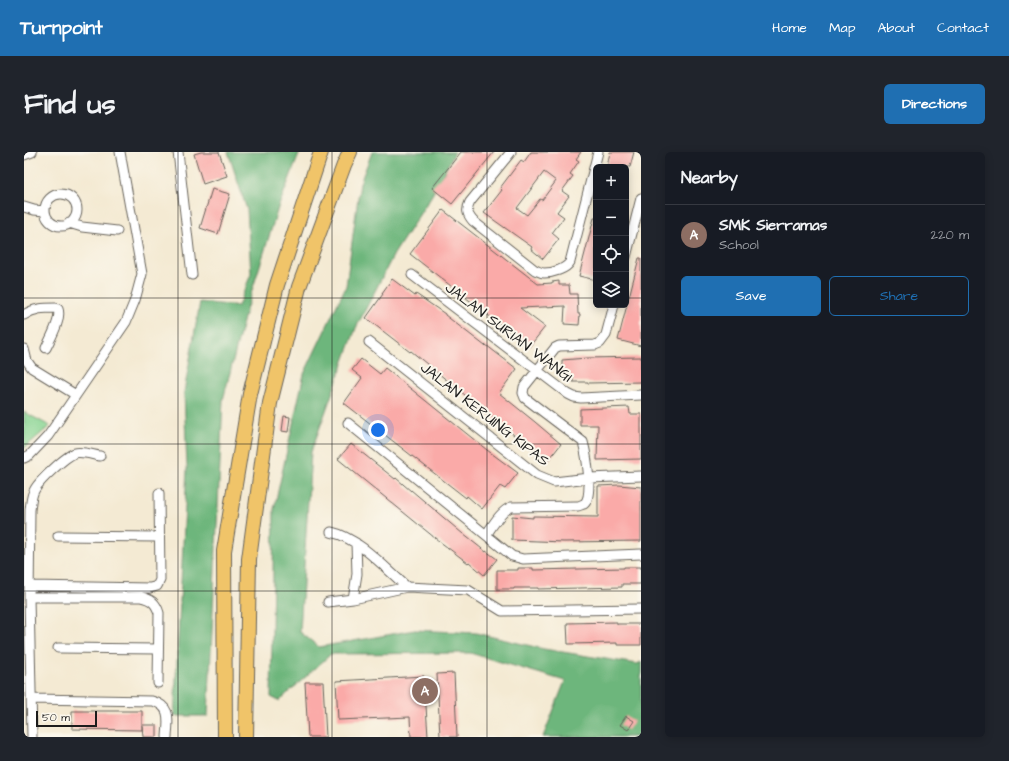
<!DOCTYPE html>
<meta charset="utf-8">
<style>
body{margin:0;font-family:"Architects Daughter",sans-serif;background:#20242c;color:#f1f3f6}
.controls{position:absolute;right:12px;top:12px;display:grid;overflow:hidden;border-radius:6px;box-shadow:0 2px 10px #0003}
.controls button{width:36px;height:36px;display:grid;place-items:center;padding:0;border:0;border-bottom:1px solid #363941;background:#171b24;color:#f1f3f6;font:20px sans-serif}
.scale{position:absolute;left:12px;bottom:10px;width:61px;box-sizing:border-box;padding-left:4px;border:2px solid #1c1c1c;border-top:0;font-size:11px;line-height:14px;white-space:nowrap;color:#1c1c1c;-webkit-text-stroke:3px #fbf7ec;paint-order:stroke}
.you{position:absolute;left:354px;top:278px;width:14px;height:14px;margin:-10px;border:3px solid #fff;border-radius:50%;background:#1a73e8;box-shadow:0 0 0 6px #1a73e833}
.badge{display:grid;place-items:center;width:26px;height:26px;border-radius:50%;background:#1f6fb2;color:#fff;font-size:13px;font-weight:700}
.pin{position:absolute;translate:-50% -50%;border:2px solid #fff;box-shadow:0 1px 4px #0006}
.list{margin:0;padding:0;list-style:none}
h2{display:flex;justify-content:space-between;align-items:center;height:52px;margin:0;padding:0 16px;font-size:17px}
h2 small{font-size:13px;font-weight:400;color:#9ea1a6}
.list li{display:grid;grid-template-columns:26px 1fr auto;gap:12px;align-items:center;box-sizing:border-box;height:60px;padding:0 16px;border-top:1px solid #363941}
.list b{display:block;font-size:15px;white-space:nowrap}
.list p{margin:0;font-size:13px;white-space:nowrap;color:#9ea1a6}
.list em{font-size:13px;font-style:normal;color:#9ea1a6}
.actions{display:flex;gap:8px;padding:12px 16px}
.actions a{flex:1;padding:9px 0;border:1px solid #1f6fb2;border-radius:6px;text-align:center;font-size:14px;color:#1f6fb2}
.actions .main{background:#1f6fb2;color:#fff}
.icon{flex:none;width:22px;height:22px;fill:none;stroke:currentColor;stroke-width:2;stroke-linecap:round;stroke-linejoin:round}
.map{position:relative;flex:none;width:617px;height:585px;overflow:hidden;border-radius:6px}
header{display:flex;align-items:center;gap:24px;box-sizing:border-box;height:56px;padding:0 20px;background:#1f6fb2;color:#fff}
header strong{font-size:19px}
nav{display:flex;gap:22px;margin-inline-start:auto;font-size:14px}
.intro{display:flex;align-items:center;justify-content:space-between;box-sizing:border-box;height:96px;padding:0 24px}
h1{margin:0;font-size:28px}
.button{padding:10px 18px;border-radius:6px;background:#1f6fb2;color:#fff;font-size:14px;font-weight:700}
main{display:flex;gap:24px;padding:0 24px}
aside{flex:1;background:#171b24;border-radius:6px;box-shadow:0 2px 10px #0003}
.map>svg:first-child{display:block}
.green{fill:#87d492;stroke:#527857}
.forest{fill:#6db67c;stroke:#44694c}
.building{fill:#faaaa8;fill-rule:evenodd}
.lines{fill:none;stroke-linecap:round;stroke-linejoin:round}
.minor-casing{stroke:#68645c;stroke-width:11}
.highway-casing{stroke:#68645c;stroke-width:16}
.minor{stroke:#fff;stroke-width:9}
.highway{stroke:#f0c469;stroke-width:14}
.grid{fill:none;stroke:#1c1c1c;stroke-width:1;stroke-opacity:0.55}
.labels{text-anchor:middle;stroke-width:4;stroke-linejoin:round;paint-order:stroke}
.street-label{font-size:15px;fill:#1c1c1c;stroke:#fbf7ec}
</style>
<header>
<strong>Turnpoint</strong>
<nav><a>Home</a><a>Map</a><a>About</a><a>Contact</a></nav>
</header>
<div class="intro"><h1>Find us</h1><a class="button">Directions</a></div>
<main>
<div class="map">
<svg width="617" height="585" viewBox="0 0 617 585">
<rect width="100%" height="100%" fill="#fbf7ec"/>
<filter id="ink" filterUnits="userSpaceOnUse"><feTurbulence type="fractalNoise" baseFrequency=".025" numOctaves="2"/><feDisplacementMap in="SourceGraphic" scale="8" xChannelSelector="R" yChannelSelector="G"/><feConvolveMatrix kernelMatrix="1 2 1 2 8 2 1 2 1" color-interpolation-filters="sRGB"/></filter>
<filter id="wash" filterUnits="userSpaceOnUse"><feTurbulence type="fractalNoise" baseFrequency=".012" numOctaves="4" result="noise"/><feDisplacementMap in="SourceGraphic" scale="16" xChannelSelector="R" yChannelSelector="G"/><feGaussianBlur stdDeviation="0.9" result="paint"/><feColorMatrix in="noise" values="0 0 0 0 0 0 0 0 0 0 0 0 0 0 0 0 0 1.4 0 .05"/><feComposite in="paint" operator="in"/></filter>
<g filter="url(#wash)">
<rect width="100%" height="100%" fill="#f4ead3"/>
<path class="green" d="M0,260L26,274L0,296Z"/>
<path class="forest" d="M204,0H276L254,56L222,158L199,248L184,564H150L163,316L160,240L176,150L214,154L227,122L223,58Z
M348,0H431L408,43L370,102L332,176L287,300L276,480L295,495L391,478L452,481L520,497L613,512L617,510V584L616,585H519L541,529L446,501L307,502L255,549L247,545L250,357L280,222L322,134L336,31Z"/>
<g id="blocks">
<path class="building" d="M177,0H195L203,24L179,32L170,2Z
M437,0H470L428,52L408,36Z
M507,0H557L552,7L555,9L546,22L549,24L538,39L545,44L533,60L540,65L528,81L535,87L519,107L507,97L508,95L460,61L478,38L476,36L497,8L500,10ZM520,20L532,29L518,48L516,47L503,63L493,56Z
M586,0H610L606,15H583Z
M188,37L206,42L194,82L176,76Z
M419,58L514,132L528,131V130L535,129V133H545L546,142H553L554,162H556L555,173L540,172L541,154L496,156L521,175L505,195L386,102Z
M570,66H572V128L555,124Z
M615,106H617V194L594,188Z
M368,127L391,144L392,142L421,162V163L461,194L462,193L493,217L475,241L511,270L537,292L523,310L387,199L386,200L342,166L359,142L358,141Z
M617,205V230L564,231V230H549V224H546V220H538V208L563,206Z
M337,207L356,222L361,216L463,298L494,321L481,337L476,334L458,357L443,344L442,346L320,251L338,226L328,218Z
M605,255L606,262H617V307L573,308L574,273H556V257Z
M260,264L266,265L264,280L258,279Z
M327,292L371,327L372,326L387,339V338L439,382L462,400V399L473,407L460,423L452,416L445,410L444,411L411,386L314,307Z
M595,333L617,335V389L540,390L488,388V364L509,366V364L574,365V334Z
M600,415H617V432H598V435L514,437V436H490V437H473V418H494V416H509V418L600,416Z
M593,470V472H617V493H593V491L544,492L543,471Z
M430,521L433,585H416L413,522Z
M400,524L404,585H387L386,565L314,568L312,529Z
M281,530H299L302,585H284Z
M48,559H118V578L48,577Z
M602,564L610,569L604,578L596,573Z
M118,573H133V585H119Z"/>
</g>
</g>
<g filter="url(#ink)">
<use href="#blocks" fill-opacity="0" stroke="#68645c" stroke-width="1"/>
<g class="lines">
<g class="minor-casing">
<path id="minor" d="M154,0L168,123
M487,0L446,50C442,58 443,62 449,69L511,118C514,119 517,121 520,121C529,121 542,117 546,110L574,0
M0,3L8,0
M21 58a16 16 0 1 1 32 0a16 16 0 1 1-32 0Z
M0,55L10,58L21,59
M45,71L58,75L93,79
M602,105L617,46
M388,123L544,242L550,245L557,246L617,243
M0,163C10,156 20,156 32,156L34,157C38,167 26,187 22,196
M345,190L513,323L530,330L565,326L617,324
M0,197L3,209L8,216L52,243
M324,271L488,404L499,407L617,402
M0,306L6,303L24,284L102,170L111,148L118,122L96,0
M307,380C335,386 362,417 383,435
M462,383C469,373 477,359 487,355L554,354C555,354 559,352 560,352C570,344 562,301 559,290L501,246L499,241L500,235L531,196L535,194L571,193L576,191L582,183L590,153
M34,384L135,385
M5,434L126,436L133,434L136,428L135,341
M5,445H117C127,447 132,451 135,461L134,531
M329,447L333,422L332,391
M304,450L329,447L383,435L444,438L478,459L617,457
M34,496L134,497
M8,547L128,549C148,554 144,568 143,585
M8,585L5,445L6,358C7,351 7,343 11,337C16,328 42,304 51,301C58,299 69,303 76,304"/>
</g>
<g class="highway-casing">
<path id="highway" d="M201,585L200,399L226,242L253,133L297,0
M222,585L225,407L246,251L275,135L320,13L326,0"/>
</g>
<use href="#minor" class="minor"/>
<use href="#highway" class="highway"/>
</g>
</g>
<path class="grid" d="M154,0V585M308,0V585M463,0V585M0,146H572M602,146H617M0,292H617M0,439H617"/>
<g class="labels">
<g class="street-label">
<text transform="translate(485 180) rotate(37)" y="5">JALAN SURIAN WANGI</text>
<text transform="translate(461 262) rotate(38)" y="5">JALAN KERUING KIPAS</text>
</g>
</g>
</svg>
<div class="controls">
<button>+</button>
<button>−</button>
<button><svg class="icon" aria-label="locate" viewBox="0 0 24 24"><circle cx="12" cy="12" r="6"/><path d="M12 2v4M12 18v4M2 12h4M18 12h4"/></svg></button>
<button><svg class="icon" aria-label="layers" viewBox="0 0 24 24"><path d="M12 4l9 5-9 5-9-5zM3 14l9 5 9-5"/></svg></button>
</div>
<div class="scale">50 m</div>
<div class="you"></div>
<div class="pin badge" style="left:401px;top:539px;background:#8d6e63">A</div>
</div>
<aside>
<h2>Nearby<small></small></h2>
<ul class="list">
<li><span class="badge" style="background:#8d6e63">A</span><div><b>SMK Sierramas</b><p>School</p></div><em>220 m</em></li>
</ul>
<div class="actions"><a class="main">Save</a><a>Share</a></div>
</aside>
</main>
